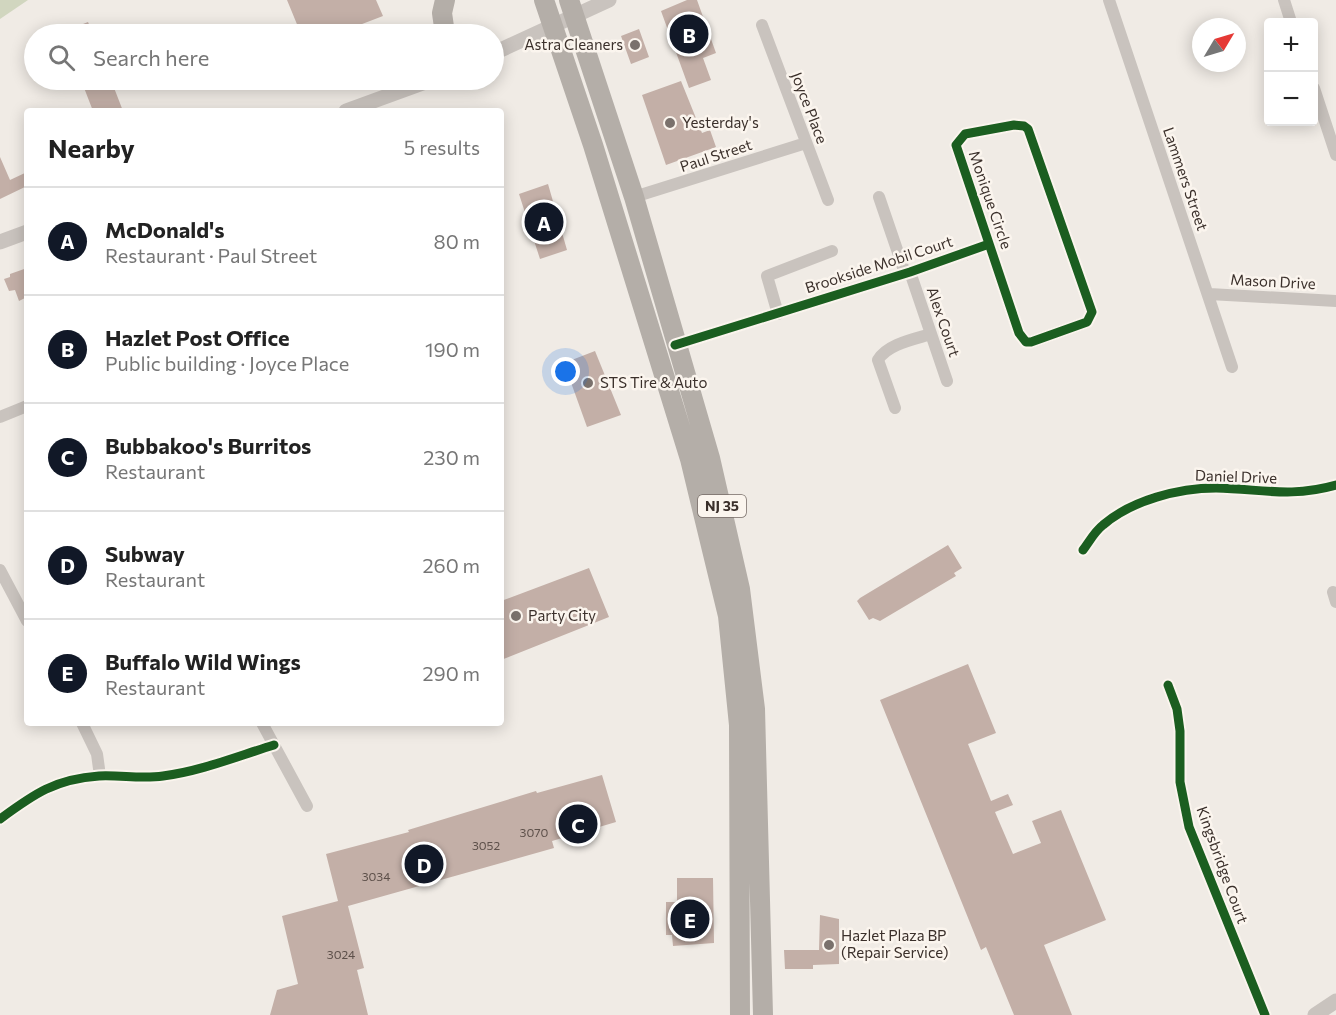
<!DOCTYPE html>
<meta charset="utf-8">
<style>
body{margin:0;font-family:Commissioner,sans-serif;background:#f2f2f2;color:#222}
.controls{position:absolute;right:18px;top:18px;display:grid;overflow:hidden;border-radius:6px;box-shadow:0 3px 15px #0003}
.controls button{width:54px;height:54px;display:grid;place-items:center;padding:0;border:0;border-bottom:2px solid #e0e0e0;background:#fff;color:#222;font:30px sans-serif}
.compass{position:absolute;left:1192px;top:18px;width:54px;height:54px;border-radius:50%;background:#fff;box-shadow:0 3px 15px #0003;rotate:52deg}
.you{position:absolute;left:566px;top:372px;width:21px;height:21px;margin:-15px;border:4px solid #fff;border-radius:50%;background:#1a73e8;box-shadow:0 0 0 9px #1a73e833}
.badge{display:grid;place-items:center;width:39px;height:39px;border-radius:50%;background:#111827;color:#fff;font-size:20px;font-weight:700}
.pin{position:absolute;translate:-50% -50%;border:3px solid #fff;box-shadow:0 2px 6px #0006}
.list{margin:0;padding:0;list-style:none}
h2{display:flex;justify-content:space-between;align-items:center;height:78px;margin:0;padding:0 24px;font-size:26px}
h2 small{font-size:20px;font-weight:400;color:#767676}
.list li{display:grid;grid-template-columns:39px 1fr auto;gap:18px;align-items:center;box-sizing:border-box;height:108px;padding:0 24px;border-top:2px solid #e0e0e0}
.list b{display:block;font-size:22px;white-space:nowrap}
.list p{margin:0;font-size:20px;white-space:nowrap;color:#767676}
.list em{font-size:20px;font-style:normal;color:#767676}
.icon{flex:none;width:33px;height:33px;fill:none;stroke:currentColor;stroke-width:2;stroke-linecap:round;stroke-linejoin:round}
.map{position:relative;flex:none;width:1336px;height:1015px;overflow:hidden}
.search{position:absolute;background:#fff;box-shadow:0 3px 15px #0003;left:24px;top:24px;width:480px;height:66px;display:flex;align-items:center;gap:15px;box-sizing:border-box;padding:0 21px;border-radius:33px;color:#767676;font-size:22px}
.panel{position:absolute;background:#fff;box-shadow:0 3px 15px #0003;left:24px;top:108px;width:480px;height:618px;border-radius:6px}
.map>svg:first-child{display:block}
.green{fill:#d1d6bf}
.building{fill:#c3afa7}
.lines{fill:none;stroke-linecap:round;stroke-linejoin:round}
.minor{stroke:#c9c3be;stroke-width:12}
.tertiary{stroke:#c9c3be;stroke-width:15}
.trunk{stroke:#b4aea8;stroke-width:20}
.cycleway-casing{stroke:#fbf5ee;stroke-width:13}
.cycleway{stroke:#1b5e20;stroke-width:9}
.poi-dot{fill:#7a716c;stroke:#fbf5ee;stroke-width:2}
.labels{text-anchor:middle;stroke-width:5;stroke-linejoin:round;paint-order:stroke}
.number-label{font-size:12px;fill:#5d504a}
.shield{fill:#fbf5ee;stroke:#756b66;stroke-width:1.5}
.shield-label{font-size:14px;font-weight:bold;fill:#3b302b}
.poi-label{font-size:15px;fill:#3b302b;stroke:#fbf5ee;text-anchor:start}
.street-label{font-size:15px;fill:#3b302b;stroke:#fbf5ee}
</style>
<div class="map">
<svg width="1336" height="1015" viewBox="0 0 1336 1015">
<rect width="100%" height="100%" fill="#f0ebe5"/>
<path class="green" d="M0,0H28L0,19Z"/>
<path class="building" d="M287,0H376L383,16L336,34H301Z
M687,0H697L716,53L703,58L711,80L689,88L661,11Z
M88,22L93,34H58Z
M639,29L649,57L631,64L621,36Z
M81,80H111L123,111H93Z
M681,81L702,133L710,130L716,147L666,165L642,95Z
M0,157L10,180L27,172V186L0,199Z
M548,184L567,250L540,259L519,194Z
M27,268V297L19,301L15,290L9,291L4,279L10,277V274Z
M595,351L621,415L587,427L564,363Z
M948,545L962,568L954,573L956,576L880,621L873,618L869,620L857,601L860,598Z
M589,568L609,617L501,660V601Z
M968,664L996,733L968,744L991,801L1008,794L1013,805L995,812L1013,854L1041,843L1032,821L1061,810L1106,920L1044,945L1072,1015H1014L986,947L981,950L880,700Z
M602,775L616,822L552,841L554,848L348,906L364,968L357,970L368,1015H270L277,990L298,984L282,916L338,901L326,854L409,832L408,830L536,791L537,793Z
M677,878H713L714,943L673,946L672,935H666V902H677Z
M820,915L839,919V964L813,965V969H785L784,950H819Z"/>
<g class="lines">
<path class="minor" d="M1109,0L1232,367
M1284,0L1291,22
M762,25L828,200
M1314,88L1336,155
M1014,125L1024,126L1028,129L1092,312L1087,322L1031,342H1026L1019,333L956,145L965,134Z
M634,197L806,143
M879,197L905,273
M910,272L947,381
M1209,294L1336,301
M778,314L767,276L832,251
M675,345L910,272L989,244
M895,408L878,360C887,344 915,339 931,334
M0,417L27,406
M1083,550C1089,542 1095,531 1103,525C1132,500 1179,488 1216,488C1262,489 1290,498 1336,485
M0,570L27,621
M1333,592L1336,602
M1168,685L1177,709L1180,731V782L1189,827L1265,1015
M82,723L97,754L100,776
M262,723L307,806
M0,819C34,794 55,779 99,776C121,775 142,779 163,776C201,771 238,756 274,745"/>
<path class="tertiary" d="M494,53L609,0
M346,111L431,80
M0,242L27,232
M1315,1015L1336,1001"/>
<path class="trunk" d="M544,0L593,145L690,459L728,616L739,725L740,1015
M569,0L634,197L710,458L740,589L755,709L763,1015
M445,34L442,13L445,0"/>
<g class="cycleway-casing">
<path id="cycleway" d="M1014,125L1024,126L1028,129L1092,312L1087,322L1031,342H1026L1019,333L956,145L965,134Z
M675,345L910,272L989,244
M1083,550C1089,542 1095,531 1103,525C1132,500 1179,488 1216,488C1262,489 1290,498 1336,485
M1168,685L1177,709L1180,731V782L1189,827L1265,1015
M0,819C34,794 55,779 99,776C121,775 142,779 163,776C201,771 238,756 274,745"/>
</g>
<use href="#cycleway" class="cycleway"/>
</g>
<g class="poi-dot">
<circle cx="635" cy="45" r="6"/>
<circle cx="670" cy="123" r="6"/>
<circle cx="588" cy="383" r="6"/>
<circle cx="516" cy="616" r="6"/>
<circle cx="829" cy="945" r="6"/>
</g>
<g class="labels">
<g class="number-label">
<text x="534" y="837">3070</text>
<text x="486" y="850">3052</text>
<text x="376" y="881">3034</text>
<text x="341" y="959">3024</text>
</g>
<rect class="shield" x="698" y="495" width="48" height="22" rx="4.5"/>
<g class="shield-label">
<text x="722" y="511">NJ 35</text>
</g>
<g class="poi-label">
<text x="623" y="50" text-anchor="end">Astra Cleaners</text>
<text x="682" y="128">Yesterday's</text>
<text x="600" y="388">STS Tire &amp; Auto</text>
<text x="528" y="621">Party City</text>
<text x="841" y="941">Hazlet Plaza BP<tspan x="841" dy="17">(Repair Service)</tspan></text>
</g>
<g class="street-label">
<text transform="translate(809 108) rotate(69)" y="5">Joyce Place</text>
<text transform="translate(716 156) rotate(-18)" y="5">Paul Street</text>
<text transform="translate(1185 179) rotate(71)" y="5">Lammers Street</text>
<text transform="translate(990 200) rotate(71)" y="5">Monique Circle</text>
<text transform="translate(879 265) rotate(-18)" y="5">Brookside Mobil Court</text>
<text transform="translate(1273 282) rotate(3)" y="5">Mason Drive</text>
<text transform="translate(943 322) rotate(71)" y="5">Alex Court</text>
<text transform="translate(1236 477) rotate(2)" y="5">Daniel Drive</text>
<text transform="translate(1222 865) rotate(70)" y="5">Kingsbridge Court</text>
</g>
</g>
</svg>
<div class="controls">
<button>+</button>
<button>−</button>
</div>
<svg class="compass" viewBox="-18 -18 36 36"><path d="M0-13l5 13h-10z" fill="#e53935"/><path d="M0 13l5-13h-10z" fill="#767676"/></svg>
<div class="you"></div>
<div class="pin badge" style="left:544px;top:222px">A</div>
<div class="pin badge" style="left:689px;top:34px">B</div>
<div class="pin badge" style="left:578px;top:824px">C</div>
<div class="pin badge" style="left:424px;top:864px">D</div>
<div class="pin badge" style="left:690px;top:919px">E</div>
<div class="search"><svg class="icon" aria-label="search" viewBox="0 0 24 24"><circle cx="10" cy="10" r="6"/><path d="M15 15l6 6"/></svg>Search here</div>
<section class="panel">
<h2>Nearby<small>5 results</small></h2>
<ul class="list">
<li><span class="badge">A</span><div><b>McDonald's</b><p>Restaurant · Paul Street</p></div><em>80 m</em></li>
<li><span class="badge">B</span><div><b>Hazlet Post Office</b><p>Public building · Joyce Place</p></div><em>190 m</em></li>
<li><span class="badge">C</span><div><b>Bubbakoo's Burritos</b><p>Restaurant</p></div><em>230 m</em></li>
<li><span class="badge">D</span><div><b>Subway</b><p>Restaurant</p></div><em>260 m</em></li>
<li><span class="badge">E</span><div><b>Buffalo Wild Wings</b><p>Restaurant</p></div><em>290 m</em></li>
</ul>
</section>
</div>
